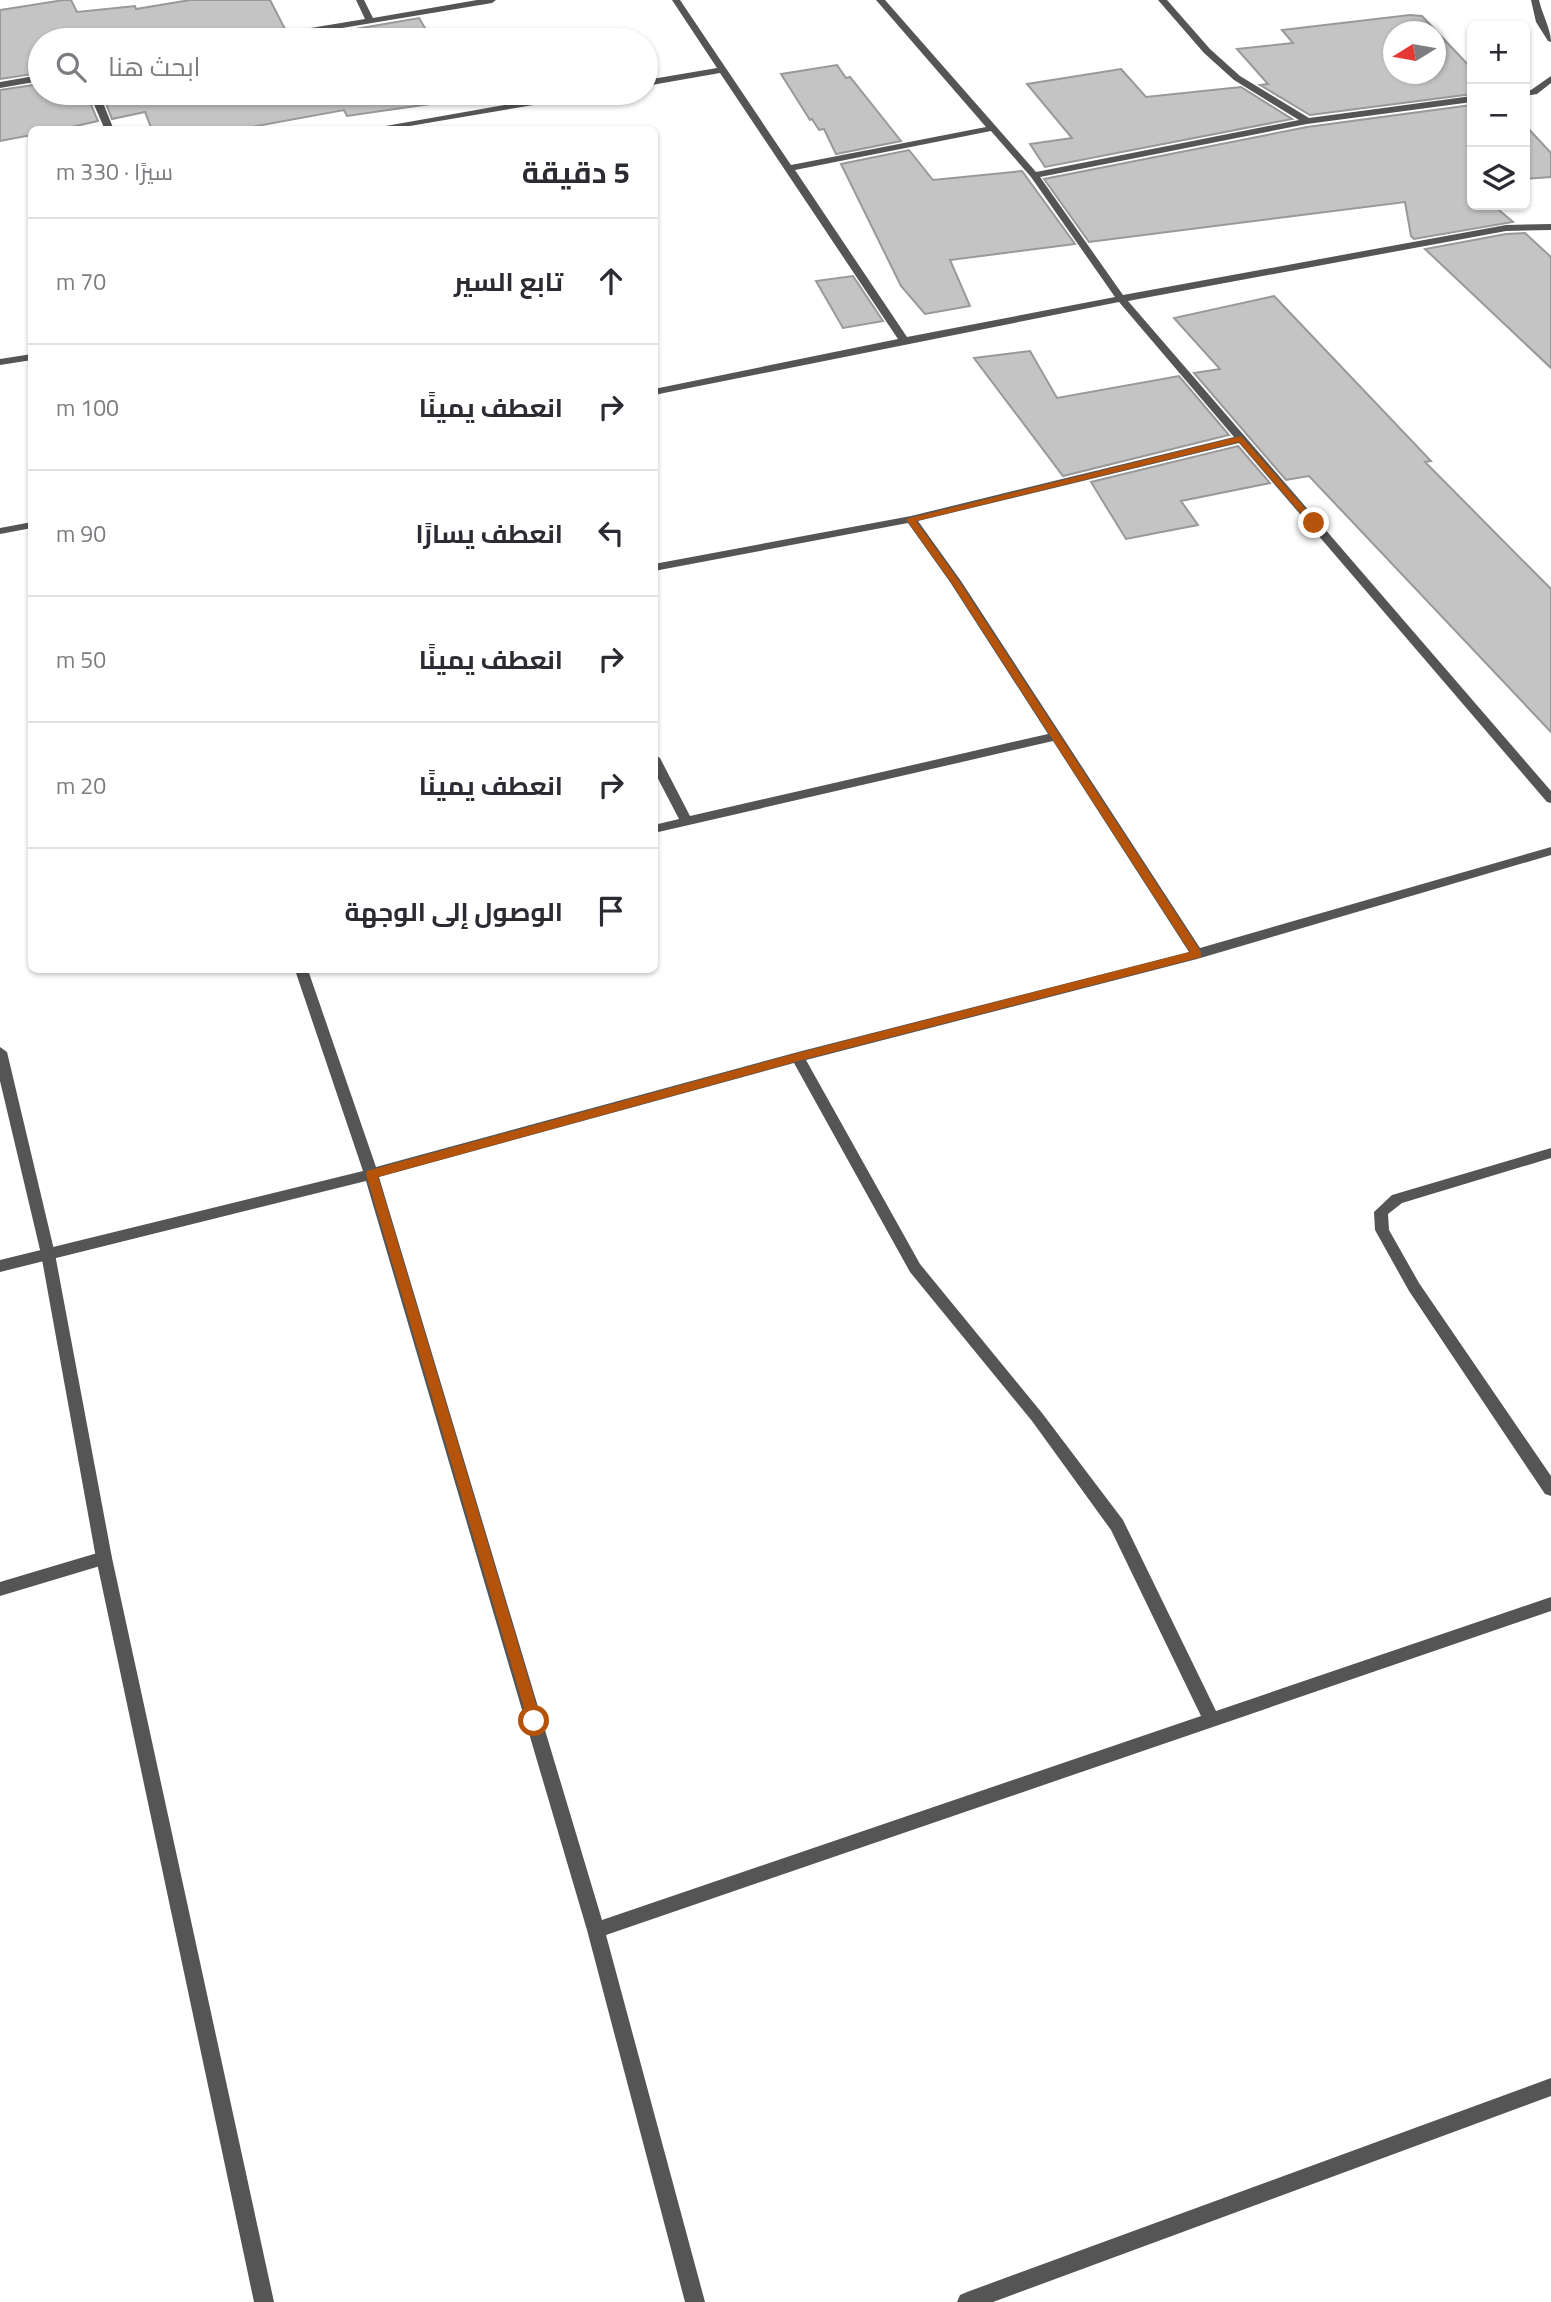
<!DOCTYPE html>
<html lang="ar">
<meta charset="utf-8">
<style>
body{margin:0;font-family:"Titillium Web",Cairo,sans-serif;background:#f7f7f7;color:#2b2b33;direction:rtl}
.controls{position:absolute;right:21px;top:21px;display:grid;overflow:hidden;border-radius:10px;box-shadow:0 2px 5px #0004}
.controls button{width:63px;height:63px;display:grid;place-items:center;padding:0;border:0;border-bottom:2px solid #e1e1e2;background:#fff;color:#2b2b33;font:35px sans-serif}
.compass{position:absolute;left:1383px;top:21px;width:63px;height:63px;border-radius:50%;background:#fff;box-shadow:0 2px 5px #0004;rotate:259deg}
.stop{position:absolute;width:21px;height:21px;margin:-16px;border:5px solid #b45309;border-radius:50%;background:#fff}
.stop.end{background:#b45309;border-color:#fff;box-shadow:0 2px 7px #0008}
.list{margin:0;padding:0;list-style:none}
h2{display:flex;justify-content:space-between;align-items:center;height:91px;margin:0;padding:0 28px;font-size:30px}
h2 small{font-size:23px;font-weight:400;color:#7c7c81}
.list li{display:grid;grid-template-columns:46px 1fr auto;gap:21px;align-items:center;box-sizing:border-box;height:126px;padding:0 28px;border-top:2px solid #e1e1e2}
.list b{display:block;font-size:26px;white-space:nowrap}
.list em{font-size:23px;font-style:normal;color:#7c7c81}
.icon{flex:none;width:38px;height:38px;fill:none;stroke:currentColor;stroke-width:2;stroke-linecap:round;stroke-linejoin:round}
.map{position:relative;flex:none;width:1551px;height:2302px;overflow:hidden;direction:ltr}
.search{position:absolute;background:#fff;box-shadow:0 2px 5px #0004;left:28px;top:28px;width:630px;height:77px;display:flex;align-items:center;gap:18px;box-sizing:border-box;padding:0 24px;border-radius:38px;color:#7c7c81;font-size:26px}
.panel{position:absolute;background:#fff;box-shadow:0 2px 5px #0004;left:28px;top:126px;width:630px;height:847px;border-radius:10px;direction:rtl}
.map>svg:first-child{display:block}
.building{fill:#c4c4c4;stroke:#999;stroke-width:2;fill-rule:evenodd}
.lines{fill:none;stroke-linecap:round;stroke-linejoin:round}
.minor{fill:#555;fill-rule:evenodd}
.tertiary{fill:#555;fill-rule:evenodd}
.route{fill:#b45309}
</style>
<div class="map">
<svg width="1551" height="2302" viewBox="0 0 1551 2302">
<rect width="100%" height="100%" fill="#fff"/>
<path class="building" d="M64,0H71L77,12L135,6L136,9L190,0H270L285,29L256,34L250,40H40V73L0,79V10Z
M1410,15L1422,16L1472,69V94L1310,115L1260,85L1268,84L1237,49L1293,43L1282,30ZM1394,32H1436V74H1394Z
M419,18L432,40H284H291Z
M837,65L846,78L850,77L901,141L836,154L824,129L819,130L812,119L810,120L781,74Z
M1121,69L1146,97L1241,87L1292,119L1045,167L1030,144L1072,138L1027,84Z
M40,84V93H86L98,121L58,130H32V135L0,141V90Z
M102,93H461L465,99L347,116L344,110L235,130H152L145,112L112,119Z
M1472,105V205H1493L1513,222L1414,239L1411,236L1405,202L1089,242L1044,179L1307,127Z
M1525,125L1551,153V177L1525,179Z
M909,150L933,180L1022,171L1075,244L950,260L970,306L925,314L901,286L841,164Z
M1525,233L1551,257V368L1425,249L1506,234Z
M853,276L883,321L843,328L816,281Z
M1274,296L1431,461L1425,462L1551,589V732L1309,476L1286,480L1194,373L1220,369L1174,318Z
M1030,351L1057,398L1179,376L1229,435L1063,476L974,358Z
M1238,446L1270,483L1181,501L1198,525L1126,539L1091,482Z"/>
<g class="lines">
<path class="minor" d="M356,0H364L373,18L477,0H496L492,3L270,40H252L256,37L365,19Z
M672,0H680L791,165L986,127L876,0H885L1036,172L1299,120L1234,80L1204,53L1158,0H1167L1210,49L1240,76L1309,118L1472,96V102L1307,124L1040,177L1123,295L1506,225L1551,224V230L1506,231L1128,301L1551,791V803L1547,802L1239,443L918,521L961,581L1200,948L1551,847V855L1197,959L806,1060L920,1264L1042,1413L1123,1520L1216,1711L1551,1597V1611L606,1935L705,2302H685L587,1930L366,1181L0,1272V1260L363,1171L295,970H308L376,1167L798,1052L1189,952L1053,741L654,833V825L679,819L654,771V754L660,758L690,816L1048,734L950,582L908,523L654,571V564L911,516L1234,437L1119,302L654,395V389L898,339L720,73L646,86V80L717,68ZM991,131L1031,177L1115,297L907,337L795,170ZM794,1063L910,1272L1032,1421L1111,1530L1201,1716L602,1920L379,1177Z
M1531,0H1539C1542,14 1551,29 1551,42L1548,41L1536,22Z
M40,75V81L0,88V82Z
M1551,76V83L1537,94L1525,96V90H1531Z
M89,93H99L114,130H105Z
M572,93H592L587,96L386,130H363Z
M32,354V360L0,365V359Z
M32,522V528L0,534V528Z
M1551,1148V1158L1402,1203L1388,1214L1389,1230L1419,1283L1551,1476V1496L1545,1494L1409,1291L1375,1230L1374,1212L1392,1195Z
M104,1551L110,1553L112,1558L110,1563L0,1596V1582Z"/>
<path class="tertiary" d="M0,1047L7,1052L55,1254L112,1558L274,2302H254L96,1558L41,1254L0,1081Z
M1551,2078V2096L993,2302H957L960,2295L967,2292Z"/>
</g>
<path class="route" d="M1241,436L1317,522V525H1311L1239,442L916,521L959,581L1201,952V957L798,1061L378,1177L541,1721L539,1725H529L366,1174L367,1171L798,1053L1190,952L951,582L906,519Z"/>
</svg>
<div class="controls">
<button>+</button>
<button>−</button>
<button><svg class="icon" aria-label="layers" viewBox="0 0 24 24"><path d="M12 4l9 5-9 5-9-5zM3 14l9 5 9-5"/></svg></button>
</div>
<svg class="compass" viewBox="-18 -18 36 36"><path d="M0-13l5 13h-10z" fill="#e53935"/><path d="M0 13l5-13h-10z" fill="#7c7c81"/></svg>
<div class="stop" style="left:534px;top:1721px"></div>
<div class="stop end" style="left:1314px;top:523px"></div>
<div class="search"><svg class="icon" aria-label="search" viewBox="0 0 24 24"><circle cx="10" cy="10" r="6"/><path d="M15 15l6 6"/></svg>ابحث هنا</div>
<section class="panel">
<h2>5 دقيقة<small>سيرًا · 330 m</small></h2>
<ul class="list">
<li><svg class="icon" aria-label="ahead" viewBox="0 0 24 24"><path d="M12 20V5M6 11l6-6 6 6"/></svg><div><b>تابع السير</b></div><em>70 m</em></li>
<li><svg class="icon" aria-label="right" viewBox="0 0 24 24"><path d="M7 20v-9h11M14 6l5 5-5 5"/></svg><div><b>انعطف يمينًا</b></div><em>100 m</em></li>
<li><svg class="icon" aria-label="left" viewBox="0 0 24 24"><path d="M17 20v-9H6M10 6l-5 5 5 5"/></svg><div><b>انعطف يسارًا</b></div><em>90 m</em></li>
<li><svg class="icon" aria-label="right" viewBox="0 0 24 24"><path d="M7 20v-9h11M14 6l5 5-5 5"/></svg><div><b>انعطف يمينًا</b></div><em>50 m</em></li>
<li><svg class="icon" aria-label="right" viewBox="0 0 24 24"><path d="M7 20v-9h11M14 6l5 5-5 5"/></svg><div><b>انعطف يمينًا</b></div><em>20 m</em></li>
<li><svg class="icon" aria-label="arrive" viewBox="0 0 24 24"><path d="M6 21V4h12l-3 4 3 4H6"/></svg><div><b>الوصول إلى الوجهة</b></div></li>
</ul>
</section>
</div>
